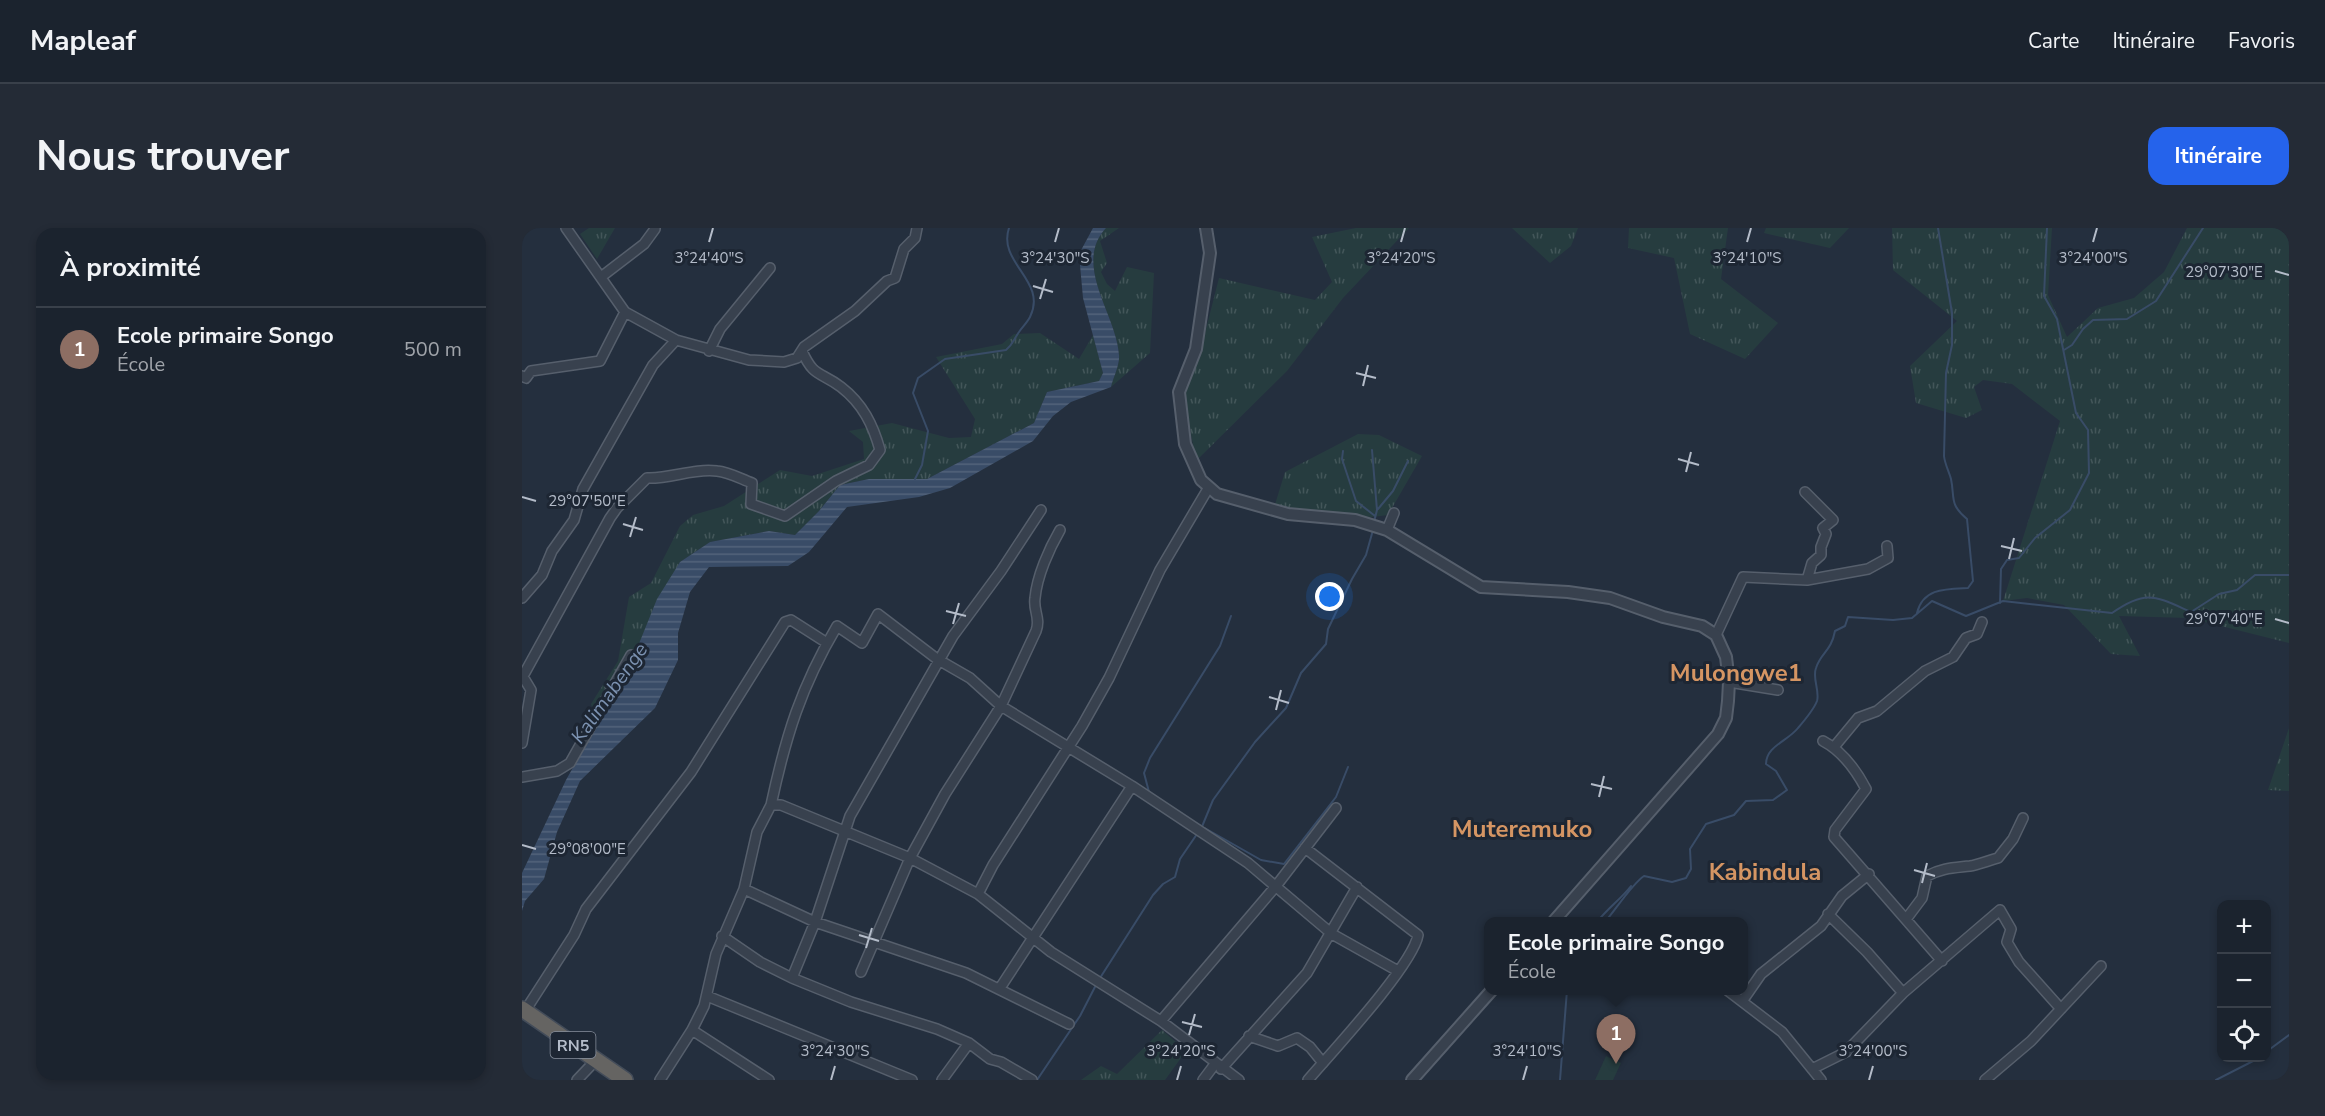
<!DOCTYPE html>
<html lang="fr">
<meta charset="utf-8">
<style>
body{margin:0;font-family:"Nunito Sans",sans-serif;background:#242b36;color:#f1f3f6}
.controls{position:absolute;right:18px;bottom:18px;display:grid;overflow:hidden;border-radius:12px;box-shadow:0 3px 9px #0003}
.controls button{width:54px;height:54px;display:grid;place-items:center;padding:0;border:0;border-bottom:2px solid #39404a;background:#1b232e;color:#f1f3f6;font:30px sans-serif}
.you{position:absolute;left:808px;top:369px;width:21px;height:21px;margin:-15px;border:4px solid #fff;border-radius:50%;background:#1a73e8;box-shadow:0 0 0 9px #1a73e833}
.badge{display:grid;place-items:center;width:39px;height:39px;border-radius:50%;background:#2563eb;color:#fff;font-size:20px;font-weight:700}
.pin{position:absolute;translate:-50% -50px;filter:drop-shadow(0 2px 3px #0008)}
.pin::after{content:'';position:absolute;top:32px;width:21px;height:18px;background:inherit;clip-path:polygon(0 0,100% 0,50% 100%)}
.popup{position:absolute;left:962px;top:689px;width:264px;height:78px;box-sizing:border-box;display:grid;place-content:center;border-radius:12px;background:#1b232e;filter:drop-shadow(0 2px 4px #0005);font-size:20px;white-space:nowrap;color:#a0a4aa}
.popup b{font-size:22px;color:#f1f3f6}
.popup::after{content:'';position:absolute;left:50%;top:100%;margin-left:-12px;border:12px solid transparent;border-top-color:#1b232e}
.list{margin:0;padding:0;list-style:none}
h2{display:flex;justify-content:space-between;align-items:center;height:78px;margin:0;padding:0 24px;font-size:26px}
h2 small{font-size:20px;font-weight:400;color:#a0a4aa}
.list li{display:grid;grid-template-columns:39px 1fr auto;gap:18px;align-items:center;box-sizing:border-box;height:84px;padding:0 24px;border-top:2px solid #39404a}
.list b{display:block;font-size:22px;white-space:nowrap}
.list p{margin:0;font-size:20px;white-space:nowrap;color:#a0a4aa}
.list em{font-size:20px;font-style:normal;color:#a0a4aa}
.icon{flex:none;width:33px;height:33px;fill:none;stroke:currentColor;stroke-width:2;stroke-linecap:round;stroke-linejoin:round}
.map{position:relative;flex:none;width:1767px;height:852px;overflow:hidden;border-radius:18px}
header{display:flex;align-items:center;gap:36px;box-sizing:border-box;height:84px;padding:0 30px;background:#1b232e;border-bottom:2px solid #39404a}
header strong{font-size:28px}
nav{display:flex;gap:33px;margin-inline-start:auto;font-size:21px}
.intro{display:flex;align-items:center;justify-content:space-between;box-sizing:border-box;height:144px;padding:0 36px}
h1{margin:0;font-size:42px}
.button{padding:15px 27px;border-radius:18px;background:#2563eb;color:#fff;font-size:21px;font-weight:700}
main{display:flex;gap:36px;padding:0 36px}
aside{flex:1;background:#1b232e;border-radius:18px;box-shadow:0 3px 9px #0003}
.map>svg:first-child{display:block}
.grass{fill:url(#grass-tufts)}
.green{fill:#263c3f}
.water{fill:url(#water-rules)}
.lines{fill:none;stroke-linecap:round;stroke-linejoin:round}
.stream{stroke:#394c67;stroke-width:2}
.minor-casing{stroke:#565f6c;stroke-width:12}
.tertiary-casing{stroke:#565f6c;stroke-width:14}
.trunk-casing{stroke:#434c59;stroke-width:18}
.minor{stroke:#38414e;stroke-width:9}
.tertiary{stroke:#38414e;stroke-width:10}
.trunk{stroke:#656462;stroke-width:15}
.ticks{fill:none;stroke:#b4bcc9;stroke-width:2}
.labels{text-anchor:middle;stroke-width:6;stroke-linejoin:round;paint-order:stroke}
.shield{fill:#1d2633;stroke:#878f9c;stroke-width:1.5}
.shield-label{font-size:16px;font-weight:bold;fill:#b4bcc9}
.water-label{font-size:20px;font-style:italic;fill:#7c92b1;stroke:#1d2633}
.district-label{font-size:24px;font-weight:bold;fill:#d59563;stroke:#1d2633}
.ticks-label{font-size:15px;text-anchor:middle;fill:#b4bcc9;stroke:#1d2633;stroke-width:6;stroke-linejoin:round;paint-order:stroke}
</style>
<header>
<strong>Mapleaf</strong>
<nav><a>Carte</a><a>Itinéraire</a><a>Favoris</a></nav>
</header>
<div class="intro"><h1>Nous trouver</h1><a class="button">Itinéraire</a></div>
<main>
<aside>
<h2>À proximité<small></small></h2>
<ul class="list">
<li><span class="badge" style="background:#8d6e63">1</span><div><b>Ecole primaire Songo</b><p>École</p></div><em>500 m</em></li>
</ul>
</aside>
<div class="map">
<svg width="1767" height="852" viewBox="0 0 1767 852">
<defs>
<pattern id="grass-tufts" width="24" height="20" patternUnits="userSpaceOnUse" patternTransform="scale(1.5)"><rect width="24" height="20" fill="#263c3f"/><path d="M3 7l-1-3M5 7V3M7 7l1-3M15 17l-1-3M17 17v-4M19 17l1-3" fill="none" stroke="#435659"/></pattern>
<pattern id="water-rules" width="6" height="5" patternUnits="userSpaceOnUse" patternTransform="scale(1.5)"><rect width="6" height="5" fill="#394c67"/><path d="M0 2.5h6" fill="none" stroke="#53647b"/></pattern>
</defs>
<rect width="100%" height="100%" fill="#242f3e"/>
<path class="grass" d="M67,0H93L75,31L58,6Z
M584,0H597L578,13L585,35L579,44L585,56L593,63L605,39L632,45L628,125L589,159C591,150 598,137 597,127C595,88 550,37 584,0Z
M834,0H887L821,70L765,143L674,233L662,169L683,105L697,50L793,72L810,54L790,9Z
M990,0H1056L1049,18L1028,35Z
M1107,0H1206L1199,51L1256,95L1223,131L1168,106L1152,30L1106,20Z
M1244,0H1327L1308,20L1242,5Z
M1370,0H1530L1526,67L1545,109L1576,80L1612,70L1642,44L1665,0H1767V415L1667,390L1597,388L1618,428L1589,426L1542,377L1505,370L1481,373L1538,193L1490,156L1461,152L1452,159L1460,182L1444,190L1394,175L1388,138L1435,93L1371,42Z
M518,105L557,131L571,107L581,145L577,153L525,164L512,195L405,251H347L318,257L297,283L273,307L247,303L188,314L158,334L108,438L76,497L69,476L96,433L107,369L129,355L158,298L171,287L202,278L258,242L290,248L342,231L341,214L327,203L370,195L427,210L449,209L453,191L414,129L480,116L492,106Z
M836,206L857,207L900,228L866,287L850,289L751,283L763,244Z
M1767,500V563L1746,562Z
M640,802L664,823L643,852H559L579,838L595,846Z"/>
<path class="green" d="M1084,828L1099,835L1091,852H1073Z"/>
<path class="water" d="M571,0H584C550,37 595,87 597,127C598,137 591,150 589,159L549,174L531,188L511,213L428,260L397,269L325,279L287,324L266,338L187,339L168,364L156,405V432L133,480L58,553L35,604L22,651L3,673L0,683V645L44,552L108,438L135,371L158,334L188,314L247,303L273,307L297,283L318,257L347,251H405L512,195L525,164L577,153L581,145L561,70L557,26Z"/>
<g class="lines">
<path class="stream" d="M1542,122L1550,117L1561,101L1571,92L1605,91L1634,73L1681,0
M850,222L855,282L852,294
M821,223L820,231L834,273L853,288
M393,251L400,237L406,203L391,165L396,150L423,131L484,122C491,116 492,111 497,104C500,99 505,95 508,89C526,53 475,35 487,0
M856,281L871,263L886,233
M1478,375L1479,341L1485,332L1497,330L1513,310L1548,282L1567,245L1566,202L1554,185L1535,91L1522,68L1525,0
M1395,385C1401,360 1424,361 1446,360L1451,353L1445,291C1427,276 1433,270 1429,251C1427,243 1423,237 1422,228L1424,145L1430,117V85L1416,0
M627,564L622,545L628,530L698,418L709,388
M672,594L739,632L762,636L814,569L826,539
M679,601L691,572L733,514L764,480L779,445L804,416L806,401L830,351L844,327L851,302
M1075,694C1086,680 1099,671 1109,658
M1083,694C1094,681 1111,655 1122,648L1150,654L1164,650L1169,641L1168,621L1184,596L1212,587L1224,573L1251,572L1265,562L1254,543L1244,536C1244,518 1266,513 1276,500C1282,493 1292,481 1295,473C1298,463 1290,450 1294,440C1299,424 1309,424 1313,403L1323,398L1326,389L1371,392L1390,390L1410,373L1444,388L1481,373L1590,385C1624,361 1633,368 1669,384L1697,366L1715,362L1733,347H1767
M578,750L631,667L641,656L653,649L658,631L675,606
M1744,824L1767,807
M515,852L558,788L575,755
M1038,852L1045,762
M1694,852L1737,830"/>
<g class="minor-casing">
<path id="minor" d="M44,0L103,84L154,112L227,132L262,134L275,130L282,119L333,83L365,53L373,50L382,21L393,10L395,0
M79,49L122,16L133,1
M187,123L198,101L248,40
M0,148L4,150L9,143L78,133L103,84
M1283,264L1311,292L1301,300L1304,306L1299,319V327L1290,335L1285,352
M865,302L872,285
M0,370L20,347L30,323L52,292L61,261L131,137L154,112
M1194,407L1221,349L1285,352L1346,341L1366,330L1365,318
M0,447L9,462L0,515
M1,448L88,290L95,280L125,250C149,251 171,240 195,243C207,244 219,251 230,255L229,276L263,288L314,253L347,237L358,222C351,197 341,176 319,159C298,143 292,150 280,123
M1207,454L1256,462
M1301,513C1320,523 1334,542 1344,561L1313,602L1312,609L1420,733
M1312,519L1336,490L1355,483L1403,443L1431,429L1444,410L1455,406L1460,394
M0,549L35,543L48,535L109,427
M249,577C264,507 279,459 315,398L340,415L356,386L415,431L448,450L479,478L610,558L726,635L810,706L876,743
M783,620L896,707C891,737 809,825 786,852
M222,661L293,694L444,745L547,796
M456,666L471,637L560,498L587,450L638,342L687,259
M1306,686L1345,724L1381,765
M1385,690L1400,670L1405,648C1420,640 1431,640 1448,638C1455,637 1468,632 1476,630L1491,611L1501,590
M200,708L238,734L270,750L329,774L415,801L447,815L468,831L479,834L510,852
M339,744L388,630L423,566L479,478L514,403C519,390 511,383 513,370C515,348 527,321 538,302
M270,750L293,694L328,588L431,408L479,343L519,282
M478,760L610,558
M1205,762L1260,804L1299,852
M185,768L390,852
M1221,772L1239,746L1299,698L1320,668L1347,646
M3,783L52,707L64,681L169,544L263,394L269,392L305,415
M639,793L754,658L814,580
M170,802L247,852
M727,808L756,818L775,810L788,819L801,835
M699,841L785,745L835,659
M1290,841L1324,824L1381,765L1478,682L1489,701L1485,714L1497,734L1539,781
M55,852L74,832
M138,852L170,802L182,778L194,726L222,661L235,604L249,577H259L388,630L456,666L529,724L639,793L717,852
M420,852L447,815
M681,852L693,836
M1463,852L1509,813L1579,738"/>
</g>
<g class="tertiary-casing">
<path id="tertiary" d="M684,0L688,25L674,121L657,164L663,216L679,252L695,266L766,286L833,292L865,302L959,359L1046,364L1088,370L1141,389L1180,398L1194,407L1204,429L1207,454L1206,473L1204,490L1196,506L1031,694
M890,852L970,762"/>
</g>
<g class="trunk-casing">
<path id="trunk" d="M0,781L103,852"/>
</g>
<use href="#minor" class="minor"/>
<use href="#tertiary" class="tertiary"/>
<use href="#trunk" class="trunk"/>
</g>
<path class="ticks" d="M187,14L191,0M533,14L537,0M879,14L883,0M1225,14L1229,0M1571,14L1575,0M1753,43L1767,47M511,58L531,64M518,71L524,51M834,145L854,150M841,158L846,137M1156,231L1177,237M1164,244L1169,224M0,269L14,273M101,296L121,302M108,309L114,289M1479,318L1500,323M1487,331L1492,310M424,383L444,388M1753,391L1767,395M431,396L437,375M747,469L767,475M754,482L759,462M1069,556L1090,561M1077,569L1082,548M0,617L14,621M1392,642L1413,648M1400,655L1405,635M337,707L357,713M344,720L350,700M660,794L680,799M667,807L673,786M309,852L313,838M655,852L659,838M1001,852L1005,838M1347,852L1351,838"/>
<g class="labels">
<rect class="shield" x="28.5" y="804" width="45" height="26" rx="4.5"/>
<g class="shield-label">
<text x="51" y="823">RN5</text>
</g>
<g class="water-label">
<text transform="translate(87 465) rotate(-55)" y="7">Kalimabenge</text>
</g>
<g class="district-label">
<text x="1214" y="453">Mulongwe1</text>
<text x="1000" y="609">Muteremuko</text>
<text x="1243" y="652">Kabindula</text>
</g>
</g>
<g class="ticks-label">
<text x="187" y="35">3°24'40"S</text>
<text x="533" y="35">3°24'30"S</text>
<text x="879" y="35">3°24'20"S</text>
<text x="1225" y="35">3°24'10"S</text>
<text x="1571" y="35">3°24'00"S</text>
<text x="1702" y="49">29°07'30"E</text>
<text x="65" y="278">29°07'50"E</text>
<text x="1702" y="396">29°07'40"E</text>
<text x="65" y="626">29°08'00"E</text>
<text x="313" y="828">3°24'30"S</text>
<text x="659" y="828">3°24'20"S</text>
<text x="1005" y="828">3°24'10"S</text>
<text x="1351" y="828">3°24'00"S</text>
</g>
</svg>
<div class="controls">
<button>+</button>
<button>−</button>
<button><svg class="icon" aria-label="locate" viewBox="0 0 24 24"><circle cx="12" cy="12" r="6"/><path d="M12 2v4M12 18v4M2 12h4M18 12h4"/></svg></button>
</div>
<div class="you"></div>
<div class="pin badge" style="left:1094px;top:836px;background:#8d6e63">1</div>
<div class="popup"><b>Ecole primaire Songo</b>École</div>
</div>
</main>
